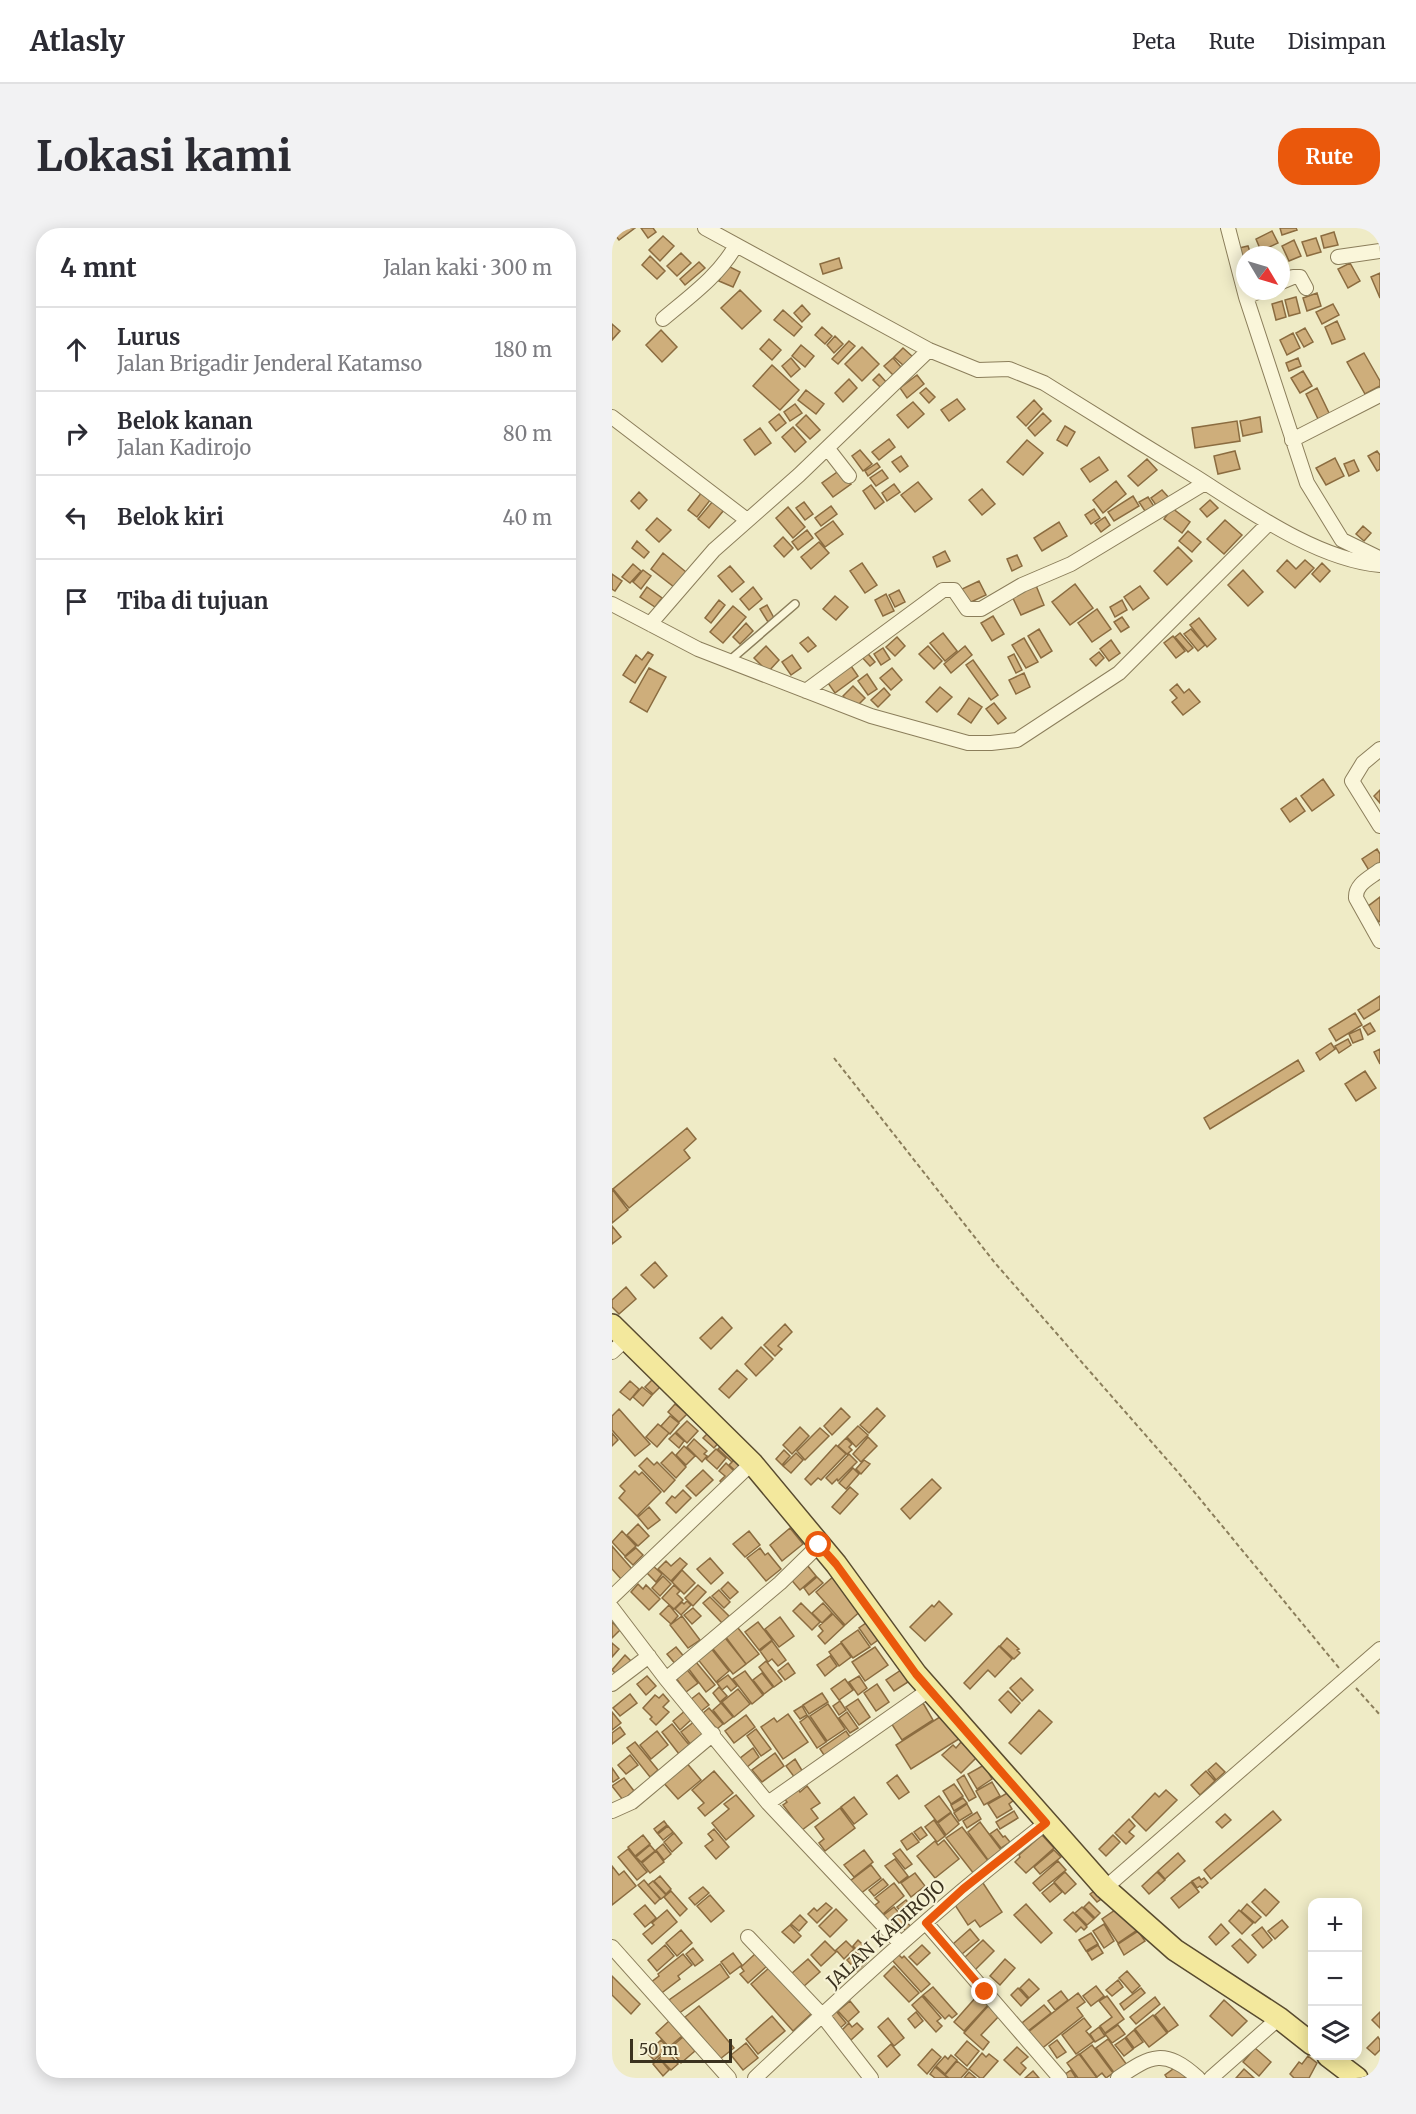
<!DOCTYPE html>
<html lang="id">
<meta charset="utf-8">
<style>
body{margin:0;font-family:Merriweather,serif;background:#f2f2f3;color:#2b2b33}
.controls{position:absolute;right:18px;bottom:18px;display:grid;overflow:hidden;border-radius:12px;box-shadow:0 3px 15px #0003}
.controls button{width:54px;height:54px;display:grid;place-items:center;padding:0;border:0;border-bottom:2px solid #e1e1e2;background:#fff;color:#2b2b33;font:30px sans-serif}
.compass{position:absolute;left:624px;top:18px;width:54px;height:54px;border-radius:50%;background:#fff;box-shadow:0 3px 15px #0003;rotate:128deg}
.scale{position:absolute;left:18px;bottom:15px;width:102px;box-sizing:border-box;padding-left:6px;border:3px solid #3b321f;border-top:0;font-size:16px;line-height:21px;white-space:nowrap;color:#3b321f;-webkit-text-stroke:4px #f7f3d6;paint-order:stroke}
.stop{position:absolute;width:18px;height:18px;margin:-14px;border:4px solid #ea580c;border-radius:50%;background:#fff}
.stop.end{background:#ea580c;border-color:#fff;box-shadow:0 2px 6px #0008}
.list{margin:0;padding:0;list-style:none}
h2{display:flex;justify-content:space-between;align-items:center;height:78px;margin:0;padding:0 24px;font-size:26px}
h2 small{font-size:20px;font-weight:400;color:#7c7c81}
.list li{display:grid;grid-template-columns:39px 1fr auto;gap:18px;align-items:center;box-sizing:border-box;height:84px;padding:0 24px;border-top:2px solid #e1e1e2}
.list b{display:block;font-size:22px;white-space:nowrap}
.list p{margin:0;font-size:20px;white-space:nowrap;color:#7c7c81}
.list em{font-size:20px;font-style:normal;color:#7c7c81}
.icon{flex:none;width:33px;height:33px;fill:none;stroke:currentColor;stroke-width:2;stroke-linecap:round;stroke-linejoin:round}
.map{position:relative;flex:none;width:768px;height:1850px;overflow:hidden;border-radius:24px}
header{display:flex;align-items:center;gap:36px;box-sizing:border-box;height:84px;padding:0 30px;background:#fff;border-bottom:2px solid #e1e1e2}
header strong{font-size:28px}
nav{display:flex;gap:33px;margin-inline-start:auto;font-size:21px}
.intro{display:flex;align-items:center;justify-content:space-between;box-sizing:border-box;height:144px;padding:0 36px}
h1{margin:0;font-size:42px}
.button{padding:15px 27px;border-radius:24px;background:#ea580c;color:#fff;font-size:21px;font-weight:700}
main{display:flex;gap:36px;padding:0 36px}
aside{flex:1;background:#fff;border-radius:24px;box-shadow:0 3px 15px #0003}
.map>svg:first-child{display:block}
.building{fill:#ceae7b;stroke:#8b6c40;stroke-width:1.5}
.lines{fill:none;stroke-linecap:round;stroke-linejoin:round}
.service-casing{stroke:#8b7e5b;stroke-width:10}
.minor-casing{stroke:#8b7e5b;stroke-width:16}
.primary-casing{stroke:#594b2f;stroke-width:24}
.path{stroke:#8b7e5b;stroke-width:2;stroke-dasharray:4.5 3;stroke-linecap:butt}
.service{stroke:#faf6da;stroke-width:7}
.minor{stroke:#faf6da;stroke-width:14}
.primary{stroke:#f3e89d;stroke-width:21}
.route{stroke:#ea580c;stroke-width:8}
.labels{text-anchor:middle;stroke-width:4.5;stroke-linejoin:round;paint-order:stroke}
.street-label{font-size:18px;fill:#3b321f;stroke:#f7f3d6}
</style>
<header>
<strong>Atlasly</strong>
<nav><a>Peta</a><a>Rute</a><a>Disimpan</a></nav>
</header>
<div class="intro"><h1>Lokasi kami</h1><a class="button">Rute</a></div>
<main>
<aside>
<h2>4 mnt<small>Jalan kaki · 300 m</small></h2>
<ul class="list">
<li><svg class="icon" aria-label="ahead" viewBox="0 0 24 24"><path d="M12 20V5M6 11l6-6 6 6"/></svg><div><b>Lurus</b><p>Jalan Brigadir Jenderal Katamso</p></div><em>180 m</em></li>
<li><svg class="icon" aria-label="right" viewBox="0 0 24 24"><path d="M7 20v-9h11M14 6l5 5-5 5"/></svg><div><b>Belok kanan</b><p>Jalan Kadirojo</p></div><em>80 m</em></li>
<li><svg class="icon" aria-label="left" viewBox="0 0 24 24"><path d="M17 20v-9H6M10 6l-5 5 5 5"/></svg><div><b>Belok kiri</b></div><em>40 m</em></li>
<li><svg class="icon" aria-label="arrive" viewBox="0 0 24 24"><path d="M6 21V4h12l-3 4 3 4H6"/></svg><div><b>Tiba di tujuan</b></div></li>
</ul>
</aside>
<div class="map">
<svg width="768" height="1850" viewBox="0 0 768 1850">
<rect width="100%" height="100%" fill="#efebc6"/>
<path class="building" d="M4,0H23L7,12L0,3Z
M29,0H41L44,4L36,10Z
M668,0H684L685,2L670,7Z
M660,3L666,15L649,23L644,11Z
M722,4L726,17L712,20L709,8Z
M51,8L62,18L48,33L37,22Z
M704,10L709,24L695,28L690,14Z
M682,12L689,28L677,33L670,18Z
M636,18L639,27H633L632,36L627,20Z
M69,25L79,35L65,48L55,38Z
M38,28L53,43L45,51L30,37Z
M227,30L230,40L211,46L208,36Z
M87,34L93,40L73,57L68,51Z
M738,35L748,53L736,60L726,41Z
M114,37L128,44L121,59L107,53Z
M768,45V70L759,49Z
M128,62L149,83L130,101L109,80Z
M705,65L709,78L695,83L691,70Z
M684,69L688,85L677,88L673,72Z
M670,73L674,89L664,92L660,76Z
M721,76L727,87L710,96L704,84Z
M190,77L198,86L190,94L182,85Z
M171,82L190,99L182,108L162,92Z
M725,93L733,111L720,116L713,99Z
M0,96L8,103L0,112Z
M210,99L220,108L213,116L203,107Z
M693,100L701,114L692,119L684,105Z
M49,102L65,119L50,134L34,117Z
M681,105L688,120L675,127L668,112Z
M223,108L231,116L222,125L215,117Z
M157,111L169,122L160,132L148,121Z
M237,113L243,118L226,136L220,131Z
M189,117L202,128L193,139L180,128Z
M250,119L267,136L250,153L233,136Z
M291,120L301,129L292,138L282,129Z
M752,125L768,153V158L753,166L735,134Z
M179,130L188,141L179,149L170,138Z
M281,130L289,139L281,147L272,138Z
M686,130L689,138L677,143L674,135Z
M160,137L187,162L168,182L141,158Z
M691,143L700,158L688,165L679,150Z
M267,146L275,155L270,161L261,152Z
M305,147L312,156L295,170L288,160Z
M237,151L245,160L231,174L223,165Z
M314,160L323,169L317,175L308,165Z
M705,160L718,187L707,193L694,166Z
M194,162L212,176L204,186L186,172Z
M345,171L353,181L337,193L329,182Z
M422,172L430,181L414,198L405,189Z
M301,174L312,186L296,200L285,187Z
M183,176L190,185L178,193L172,184Z
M431,185L439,193L423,208L416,200Z
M167,186L174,195L164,203L157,194Z
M194,187L208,202L198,211L184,197Z
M648,189L650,204L631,208L628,193Z
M625,193L628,213L583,220L580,200Z
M453,198L463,204L455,218L445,212Z
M181,199L194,214L183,224L170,209Z
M148,200L159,215L143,227L132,212Z
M277,211L283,219L267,232L260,224Z
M415,212L431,225L411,247L395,234Z
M248,222L260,236L251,243L240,228Z
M623,223L628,241L606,246L602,228Z
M765,223L768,227V241L765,243L756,228Z
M289,228L296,238L288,244L280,234Z
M487,229L496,242L478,254L469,241Z
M723,230L732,248L714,257L704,240Z
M535,231L545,242L526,258L516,248Z
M742,232L747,243L737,248L732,236Z
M265,235L268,239L256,248L253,243Z
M228,242L239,256L221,269L210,255Z
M270,242L276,250L264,258L258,250Z
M504,253L514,266L491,285L481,272Z
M306,254L320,271L303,284L289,267Z
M282,256L288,264L275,273L270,265Z
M259,257L272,274L263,281L251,263Z
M370,261L383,276L370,287L357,272Z
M550,262L558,271L546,280L539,270Z
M27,264L35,272L27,281L19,273Z
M90,264L99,271L85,289L76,282Z
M521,268L527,278L502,293L496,284Z
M536,269L543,280L535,286L527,274Z
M598,272L606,280L595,289L588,281Z
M101,273L112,282L97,300L86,291Z
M192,274L201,286L193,292L184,280Z
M219,278L225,286L209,298L203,290Z
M176,279L193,299L181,310L164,290Z
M560,280L578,294L570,305L552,291Z
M482,281L488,290L479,296L473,287Z
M493,289L498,297L489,304L483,296Z
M45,290L59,302L47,314L34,302Z
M613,292L630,307L612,326L595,311Z
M221,293L231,306L213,319L203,306Z
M447,294L455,308L430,323L422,310Z
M751,298L759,305L752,313L744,306Z
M195,302L201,310L186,322L180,314Z
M576,303L589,314L580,324L567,313Z
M171,309L181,320L172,329L162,318Z
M25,313L37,324L32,330L20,320Z
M207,314L217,325L199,341L189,329Z
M566,319L580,333L555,357L542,343Z
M333,323L338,333L325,339L321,329Z
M51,325L74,344L62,359L39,341Z
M405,327L410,338L400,343L395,331Z
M675,332L684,341L693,332L702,340L683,360L665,343Z
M250,335L265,357L253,365L238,343Z
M710,335L718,343L708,354L700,346Z
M21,336L29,343L18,355L10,349Z
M118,338L132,354L120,364L106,348Z
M31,342L39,348L29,361L21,354Z
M631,342L651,364L636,378L616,357Z
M0,346L10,353L3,363L0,361Z
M367,353L374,367L357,375L350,361Z
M423,355L432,377L409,387L399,366Z
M463,356L481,380L458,397L440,374Z
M528,358L537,370L521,382L512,369Z
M35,359L50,370L43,379L28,369Z
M141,359L150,371L137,382L128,371Z
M287,362L293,374L283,379L277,367Z
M274,366L282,383L271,388L263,372Z
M223,368L236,379L224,392L211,381Z
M107,372L113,377L99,395L93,390Z
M510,372L515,382L503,389L498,379Z
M155,377L162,390L156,394L148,381Z
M121,378L134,389L111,415L98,404Z
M485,381L499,401L480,414L466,395Z
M381,388L392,406L380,413L369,395Z
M510,389L517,399L509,404L502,394Z
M587,390L604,411L595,419L578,397Z
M134,395L141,403L128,416L121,409Z
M427,401L440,423L429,430L416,408Z
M579,401L593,417L586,423L572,406Z
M331,405L345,423L333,433L318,415Z
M568,405L581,420L576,424L563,409Z
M561,408L573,423L564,430L552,415Z
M196,409L204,418L196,424L188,415Z
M285,409L293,418L283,428L274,419Z
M412,410L426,434L414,440L400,417Z
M499,412L508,425L497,433L488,421Z
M154,418L167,432L156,444L142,430Z
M316,418L330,433L322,441L307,426Z
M353,418L360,427L339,445L332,436Z
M271,420L278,431L269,437L262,426Z
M252,421L263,434L258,438L247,426Z
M36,424L41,427L23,455L11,447L24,427L30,432Z
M487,424L492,430L484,438L478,431Z
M402,426L410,442L404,445L396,429Z
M180,427L189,440L179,447L170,434Z
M361,432L386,467L379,472L354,437Z
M239,438L246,448L223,465L216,455Z
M37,440L54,449L35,484L18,474Z
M280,440L290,452L279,462L268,450Z
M412,445L418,459L404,466L397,452Z
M255,446L265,461L256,467L246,453Z
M565,456L572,465L577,461L588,474L571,487L560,474L565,470L558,462Z
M241,458L253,470L243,480L231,468Z
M328,459L340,469L325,484L314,474Z
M272,460L278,467L266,479L259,472Z
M357,470L370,479L359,495L346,486Z
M382,475L394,490L386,496L374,481Z
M711,551L722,567L700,583L689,568Z
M768,562V575L762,568Z
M684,570L693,583L678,594L669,581Z
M765,621L768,626V637L758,644L750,631Z
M768,669V693L767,694L755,679Z
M768,768V781L752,791L746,782Z
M743,785L750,797L724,813L717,801Z
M758,795L763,803L756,807L751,799Z
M748,801L751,811L741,815L737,806Z
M736,811L739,817L727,825L723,818Z
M719,815L723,821L708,832L704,825Z
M768,821V836L762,824Z
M686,832L692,843L598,901L592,890Z
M753,843L764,860L744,873L733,856Z
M75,900L84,911L72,922L78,930L17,980L1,961Z
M0,961L16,982L0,995Z
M0,998L9,1009L0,1016Z
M43,1034L55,1048L42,1060L29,1047Z
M14,1059L24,1071L7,1086L0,1079V1072Z
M110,1089L120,1100L99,1121L88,1110Z
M173,1096L180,1104L166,1118L170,1121L163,1128L152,1117Z
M149,1119L161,1131L144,1148L133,1136Z
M125,1142L135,1151L117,1170L107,1161Z
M42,1150L50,1157L41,1166L33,1159Z
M18,1153L27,1161L18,1172L8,1164Z
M30,1159L40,1167L31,1178L21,1169Z
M63,1176L75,1186L67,1194L56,1184Z
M229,1180L238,1189L220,1207L212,1198Z
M265,1180L273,1188L257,1205L248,1197Z
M7,1181L38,1216L23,1228L0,1202V1188Z
M58,1188L67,1195L58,1206L49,1198Z
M75,1193L86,1203L75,1215L64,1204Z
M46,1196L57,1205L45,1219L34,1209Z
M246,1198L256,1207L244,1219L235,1209Z
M188,1199L197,1208L180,1226L171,1217Z
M208,1200L217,1208L193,1232L185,1223Z
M99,1202L109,1212L102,1220L91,1210Z
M0,1205L6,1212L0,1218Z
M63,1205L72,1213L67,1220L57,1211Z
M256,1209L265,1218L249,1234L241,1226Z
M234,1210L240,1216L237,1219L240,1222L235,1226L226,1218Z
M82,1211L95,1223L92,1226L95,1228L90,1234L75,1219Z
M113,1214L127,1226L120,1234L106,1221Z
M224,1217L234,1226L209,1252L206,1250L199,1257L193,1251Z
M72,1218L83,1228L74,1237L64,1227Z
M104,1221L114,1230L105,1241L94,1231Z
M172,1222L178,1228L170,1237L164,1231Z
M60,1224L74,1239L64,1250L49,1235Z
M184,1225L191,1232L179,1245L171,1238Z
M237,1226L245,1234L226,1253L225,1251L220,1256L214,1250Z
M127,1227L135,1233L127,1246L117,1237Z
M35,1230L42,1237L45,1234L63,1252L52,1264L27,1238Z
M252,1232L258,1236L249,1246L244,1241Z
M114,1235L125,1246L114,1259L108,1253L113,1248L107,1243Z
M241,1240L247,1246L234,1261L227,1255Z
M91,1242L101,1252L84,1268L74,1258Z
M23,1243L27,1247L30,1244L49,1264L25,1288L7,1270L13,1263L8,1258Z
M320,1251L329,1260L298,1291L289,1281Z
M238,1259L246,1266L228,1286L220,1279Z
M71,1262L79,1270L64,1285L54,1275L60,1268L63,1270Z
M37,1279L48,1292L36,1301L26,1289Z
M26,1296L37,1308L26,1318L15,1307Z
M178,1300L191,1316L170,1333L158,1317Z
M10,1303L24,1318L13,1328L0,1314Z
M137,1303L148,1317L133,1329L121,1316Z
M0,1318L20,1341L9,1351L0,1341Z
M24,1320L31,1327L21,1337L13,1329Z
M148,1320L153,1327L156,1325L169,1341L154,1353L135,1330Z
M68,1330L75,1336L59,1353L46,1341L54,1333L59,1338Z
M98,1330L111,1345L99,1356L85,1341Z
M40,1337L50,1346L44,1354L34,1344Z
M195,1337L204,1348L188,1362L176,1348Z
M70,1342L83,1355L72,1366L60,1354Z
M223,1347L252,1380L233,1397L204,1364Z
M51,1348L59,1356L48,1368L40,1360Z
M205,1349L211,1355L197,1367L192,1360Z
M116,1354L126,1364L118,1371L109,1361Z
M26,1356L31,1361L34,1357L48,1371L37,1382L19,1364Z
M62,1357L68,1363L65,1366L71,1372L62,1381L50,1370Z
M86,1357L94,1364L81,1378L73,1370Z
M107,1362L118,1374L112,1380L100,1368Z
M98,1369L117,1388L110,1395L91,1375Z
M75,1373L79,1377L69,1387L63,1381L70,1374L72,1376Z
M327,1373L340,1386L313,1413L298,1399L320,1377L322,1379Z
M189,1375L208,1394L200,1402L181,1383Z
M211,1375L220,1385L210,1395L200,1385Z
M57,1377L66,1388L59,1396L48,1386Z
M81,1380L89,1388L80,1396L72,1387Z
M221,1386L232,1398L213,1416L206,1408L211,1403L207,1398Z
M70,1388L88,1412L76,1420L58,1397Z
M168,1389L182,1408L167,1419L153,1401Z
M261,1390L273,1407L259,1417L247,1400Z
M0,1394L8,1402L0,1410Z
M146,1394L160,1412L147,1422L133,1404Z
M122,1395L147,1426L134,1436L110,1404Z
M246,1402L258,1419L241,1430L229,1414Z
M110,1406L134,1436L121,1446L97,1416Z
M395,1410L407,1421L405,1422L408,1425L402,1431L388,1418Z
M160,1413L174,1432L166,1438L160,1431L156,1434L148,1423Z
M0,1415L7,1421L0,1429Z
M229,1415L239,1429L227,1438L217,1424Z
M387,1418L400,1431L383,1449L376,1442L358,1461L352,1455Z
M64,1419L74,1431L65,1438L55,1426Z
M98,1419L117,1443L104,1454L84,1429Z
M263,1419L276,1437L253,1453L240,1434Z
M13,1427L20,1434L7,1449L0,1442Z
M218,1428L225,1438L213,1448L205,1437Z
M154,1433L170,1453L162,1459L147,1439Z
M84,1434L103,1457L94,1464L76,1440Z
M176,1435L183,1445L173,1452L166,1443Z
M72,1438L86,1455L74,1464L64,1450Z
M289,1442L296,1454L282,1463L274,1452Z
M133,1443L151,1467L140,1476L121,1451Z
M150,1445L161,1459L152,1466L141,1452Z
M116,1447L125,1458L119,1463L115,1458L110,1462L105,1455Z
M35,1448L44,1458L34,1467L25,1456Z
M247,1448L255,1460L246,1467L237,1454Z
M409,1450L421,1462L410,1473L398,1460Z
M233,1451L241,1462L227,1472L219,1461Z
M265,1456L277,1474L264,1483L252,1465Z
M107,1459L115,1468L108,1474L101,1465Z
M126,1461L138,1476L122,1489L110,1474Z
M396,1463L408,1475L399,1485L387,1472Z
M87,1465L97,1477L88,1484L78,1472Z
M210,1465L216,1474L197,1486L191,1477Z
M18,1466L25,1475L8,1488L1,1480Z
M51,1466L57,1473L51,1479L57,1484L44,1497L38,1491L40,1489L31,1480L43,1467L47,1470Z
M246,1471L258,1489L247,1497L234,1479Z
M228,1473L234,1482L227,1487L221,1478Z
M109,1475L121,1489L112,1496L101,1482Z
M311,1475L321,1492L290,1512L279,1495Z
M216,1476L233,1501L215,1513L198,1488Z
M190,1478L195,1487L188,1491L182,1483Z
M97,1480L111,1496L105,1501L91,1485Z
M74,1482L81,1490L68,1502L61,1493Z
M427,1482L440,1494L409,1526L397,1515Z
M0,1484L9,1495L0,1502Z
M235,1484L246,1500L238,1505L227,1490Z
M334,1485L350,1509L299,1541L284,1517Z
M176,1486L196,1514L171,1531L149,1499L162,1490L165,1494Z
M134,1487L143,1499L122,1515L113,1503Z
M196,1488L214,1514L205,1520L188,1494Z
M83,1493L93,1505L79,1517L69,1504Z
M60,1496L78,1518L67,1526L50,1504Z
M8,1499L13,1506L0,1516V1505Z
M144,1501L159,1521L149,1528L135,1508Z
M45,1503L56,1517L39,1531L28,1517Z
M234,1503L240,1512L214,1530L208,1521Z
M23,1514L46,1542L38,1549L15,1520Z
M349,1514L365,1529L349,1545L330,1527L341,1517L344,1520Z
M141,1520L147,1529L134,1540L127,1531Z
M163,1525L172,1538L150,1554L140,1542Z
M18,1527L26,1537L14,1546L6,1537Z
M183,1531L191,1544L183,1550L174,1538Z
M73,1533L89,1552L66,1571L50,1553Z
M604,1535L613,1544L604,1552L596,1542Z
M372,1537L380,1551L365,1561L356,1546Z
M0,1540L7,1550L1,1554L0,1553Z
M102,1543L121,1565L93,1588L86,1580L92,1575L80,1562Z
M594,1543L603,1553L588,1567L579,1557Z
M285,1547L297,1564L287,1571L275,1555Z
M352,1547L364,1569L357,1573L345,1552Z
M12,1550L22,1563L11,1572L0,1558Z
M380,1554L388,1568L372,1577L364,1563Z
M342,1556L351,1568L339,1576L331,1563Z
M195,1558L208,1575L199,1581L206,1590L190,1602L171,1577L175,1574L171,1569L185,1559L188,1564Z
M554,1562L565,1572L534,1603L520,1589L543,1565L547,1569Z
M397,1564L402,1572L397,1576L400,1581L385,1590L376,1576Z
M124,1567L142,1588L114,1612L100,1595L117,1581L112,1576Z
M327,1568L339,1584L325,1594L313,1578Z
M242,1569L255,1586L242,1596L229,1579Z
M351,1570L355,1575L342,1583L339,1577Z
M355,1576L360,1585L347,1593L342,1585Z
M228,1580L243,1600L213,1623L207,1615L212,1611L203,1599Z
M402,1583L406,1590L388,1601L384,1594Z
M661,1583L669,1592L599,1651L592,1642Z
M365,1584L369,1591L355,1600L351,1593Z
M339,1585L347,1596L334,1607L326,1595Z
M613,1586L619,1592L610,1600L604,1594Z
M517,1591L523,1598L517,1604L522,1608L514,1616L503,1605Z
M322,1592L333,1608L325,1614L313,1599Z
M52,1593L55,1597L45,1605L42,1601Z
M368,1594L389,1622L376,1632L356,1604Z
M56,1598L61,1604L51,1612L46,1606Z
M309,1599L315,1607L308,1612L302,1604Z
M350,1599L377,1634L362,1646L334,1610Z
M102,1601L117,1619L104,1631L93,1618L101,1612L96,1606Z
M385,1601L391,1609L393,1608L398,1614L389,1620L378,1606Z
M62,1605L70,1615L60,1624L52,1614Z
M300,1605L307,1614L295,1622L289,1613Z
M31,1607L38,1616L23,1628L16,1619Z
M430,1607L442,1620L414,1645L403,1634L408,1629L407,1627Z
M501,1607L508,1614L494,1628L487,1621Z
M332,1612L347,1631L323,1650L305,1628L323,1613L326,1617Z
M51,1616L59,1626L52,1632L44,1622Z
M38,1617L43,1623L29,1634L24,1629Z
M16,1621L35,1644L25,1652L6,1629Z
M288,1621L300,1636L293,1641L281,1626Z
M252,1622L261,1634L242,1649L232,1637Z
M442,1622L449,1629L428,1646L422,1639Z
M44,1623L52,1634L38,1645L30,1635Z
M566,1625L573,1633L553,1651L546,1643Z
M283,1631L296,1648L287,1655L273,1638Z
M446,1633L454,1642L428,1663L421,1655Z
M259,1637L269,1650L248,1666L238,1653Z
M0,1638L7,1647L12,1643L24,1658L0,1677Z
M453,1644L464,1656L453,1666L442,1654Z
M545,1644L553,1652L537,1666L530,1658Z
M303,1645L313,1658L299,1669L289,1655Z
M48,1648L59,1661L54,1666L42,1653Z
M587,1649L589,1652L592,1650L596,1655L590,1660L588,1658L585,1660L580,1653Z
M271,1651L276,1657L262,1668L257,1662Z
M32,1652L48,1671L43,1676L26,1657Z
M369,1652L390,1684L368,1699L363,1692L356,1697L341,1674Z
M41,1653L54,1667L49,1671L36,1657Z
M579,1654L587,1664L567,1680L559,1670Z
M282,1655L292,1668L271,1686L263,1677L267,1674L263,1670Z
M442,1655L450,1664L438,1674L430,1665Z
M489,1658L495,1667L485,1674L478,1666Z
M91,1659L97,1665L83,1677L77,1670Z
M653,1661L667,1674L654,1688L640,1674Z
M59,1663L75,1681L68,1688L52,1669Z
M98,1667L112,1683L99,1694L85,1678Z
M294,1672L304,1684L295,1691L285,1679Z
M477,1674L488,1685L483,1690L472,1679Z
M214,1675L220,1680L205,1695L196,1686L202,1680L205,1683Z
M414,1676L440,1705L429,1715L402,1687Z
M635,1676L649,1689L643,1695L629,1683Z
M33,1677L44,1690L33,1699L22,1686Z
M509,1678L531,1698L506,1715L490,1691Z
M282,1679L299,1699L294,1703L289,1698L282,1705L269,1689Z
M470,1679L482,1691L475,1697L463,1685Z
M224,1681L235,1692L218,1709L207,1698Z
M55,1682L65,1694L40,1716L31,1706L42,1697L40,1695Z
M627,1682L641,1695L630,1706L617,1693Z
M461,1684L475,1699L472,1702L469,1699L464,1704L452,1692Z
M188,1687L195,1694L187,1703L179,1696Z
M670,1692L676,1699L663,1711L656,1703Z
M492,1696L502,1713L492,1720L481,1703Z
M609,1696L617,1705L604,1717L597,1709Z
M178,1697L189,1708L182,1715L170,1704Z
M650,1699L660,1712L651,1720L640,1707Z
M358,1701L367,1712L350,1726L341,1716Z
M69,1702L80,1715L65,1728L54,1715Z
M526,1703L533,1713L512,1727L506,1716Z
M479,1705L486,1716L474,1723L467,1712Z
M628,1711L644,1727L636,1735L620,1718Z
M246,1712L258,1724L252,1729L241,1718Z
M371,1712L382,1723L363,1742L352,1730Z
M213,1713L224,1724L209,1738L199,1727Z
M234,1713L242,1721L232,1731L224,1722Z
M53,1717L62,1728L45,1743L36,1732Z
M310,1717L318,1725L305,1737L297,1729Z
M486,1717L491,1725L480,1732L475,1724Z
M81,1720L91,1732L83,1738L74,1726Z
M244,1724L254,1734L245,1743L235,1732Z
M121,1725L130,1737L118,1746L109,1734Z
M144,1725L155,1738L136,1755L128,1746L132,1743L129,1739Z
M71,1726L80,1737L66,1748L68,1751L47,1767L38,1755L47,1748L46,1746Z
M286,1726L290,1730L292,1728L318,1756L309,1764L280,1732Z
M196,1731L208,1744L191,1759L179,1746Z
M393,1731L403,1740L388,1757L378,1748Z
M108,1736L117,1749L66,1786L57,1772Z
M282,1738L307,1765L297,1774L272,1748Z
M158,1739L200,1785L181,1803L139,1756Z
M515,1743L528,1758L520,1765L507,1750Z
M0,1748L28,1776L19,1786L0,1767Z
M417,1751L427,1761L417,1770L408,1760Z
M506,1752L511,1759L500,1768L494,1762Z
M484,1758L492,1768L479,1778L471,1768Z
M321,1759L345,1786L340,1790L337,1787L333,1791L311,1767Z
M406,1760L416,1771L409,1778L399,1767Z
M529,1760L533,1765L512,1782L508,1776Z
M449,1763L456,1772L443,1782L436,1773Z
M466,1765L473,1774L465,1780L471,1788L428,1822L415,1805Z
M310,1768L329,1790L325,1793L330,1798L324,1804L300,1777Z
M365,1768L376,1777L352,1803L342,1794Z
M495,1768L512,1791L493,1805L488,1798L500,1789L487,1773Z
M543,1769L548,1776L524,1796L518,1789Z
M612,1772L635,1793L620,1808L598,1788Z
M238,1773L247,1784L236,1794L226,1783Z
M377,1777L388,1787L369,1807L377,1814L371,1822L352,1805Z
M432,1777L439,1785L416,1803L410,1795Z
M87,1778L122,1820L108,1831L73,1789Z
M552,1779L566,1797L556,1804L543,1787Z
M224,1783L234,1795L227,1801L216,1789Z
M304,1784L311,1793L303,1800L296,1791Z
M768,1784V1800L760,1792Z
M541,1787L555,1805L537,1819L523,1801Z
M160,1788L173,1803L146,1826L134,1811Z
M276,1790L292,1810L282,1818L266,1799Z
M472,1790L479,1799L474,1803L482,1813L464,1826L450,1807Z
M57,1793L70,1808L57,1819L44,1805Z
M237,1795L240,1799L245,1795L251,1801L239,1812L230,1802Z
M506,1797L513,1806L500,1815L493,1806Z
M487,1799L493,1808L483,1814L478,1806Z
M522,1802L531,1814L522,1820L514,1809Z
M71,1809L83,1823L69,1835L57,1821Z
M766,1809L768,1812V1822L763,1827L755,1820Z
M513,1810L521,1821L512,1828L503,1817Z
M496,1811L515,1837L503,1846L484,1820Z
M49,1812L56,1820L42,1832L35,1825Z
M445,1812L454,1824L445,1830L437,1818Z
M355,1813L367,1823L355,1838L343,1827Z
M134,1815L146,1830L131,1842L119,1827Z
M279,1816L288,1827L275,1839L266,1828Z
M480,1817L501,1845L494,1850L490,1845L485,1849L468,1826Z
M405,1819L416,1829L409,1835L414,1840L408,1847L392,1832Z
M643,1820L659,1834L647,1848L631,1834Z
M320,1821L329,1829L315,1846L306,1837Z
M55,1823L66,1836L59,1842L47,1830Z
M370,1825L374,1829L377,1826L386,1833L371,1850H368L357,1841Z
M467,1826L485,1850H466L455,1835Z
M339,1827L345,1832L333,1846L324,1838L333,1828L336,1831Z
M696,1828L705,1835L697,1850H682L678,1846L687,1834L690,1836Z
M47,1830L57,1842L51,1848L41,1836Z
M345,1833L356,1842L349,1850H337L333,1847Z
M565,1838L574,1850H555L553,1847Z
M323,1839L336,1850H323L318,1846Z
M632,1841L642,1850H624Z
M459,1842L464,1850H454L452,1847Z
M421,1843L427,1850H413Z
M357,1844L364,1850H352Z"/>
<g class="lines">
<g class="service-casing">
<path id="service" d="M117,433L183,376"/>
</g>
<g class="minor-casing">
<path id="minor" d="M93,0L317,122L366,142L397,141L432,155C483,187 533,218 584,249C636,282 706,332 768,337
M616,0L634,69L695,255L730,312L767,330
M726,29L768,23
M669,54L681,49H688L694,60
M634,69L648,63
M51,91C77,69 108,47 124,17
M0,189L135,292
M680,212L768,167
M216,221L237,248
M0,376L86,421L259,488L356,515H379L405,512L507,445L657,295
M38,396L102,322L187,247L317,122
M194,463L331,362H342L355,381H369L410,357L459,336L593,255
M768,521L751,535L740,553L768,598
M768,642C758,650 743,656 744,670L768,713
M0,1124L14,1111
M0,1369L140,1235
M0,1380L54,1451L156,1575L317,1462
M54,1451L168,1355L207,1317
M0,1456L37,1428
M156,1575L289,1716
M0,1583L20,1574L101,1506
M493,1660L768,1421
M314,1695L448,1850
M136,1709L210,1787L259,1850
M0,1719L117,1850
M143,1850C237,1761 332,1674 434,1595
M506,1850C539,1827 553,1820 586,1850
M599,1850L667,1790"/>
</g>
<g class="primary-casing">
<path id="primary" d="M0,1097L140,1235L224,1336L304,1446L493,1660L563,1722L667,1790L700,1816
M716,1828L745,1850"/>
</g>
<path class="path" d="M222,830L383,1035L565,1243L727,1440
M744,1460L768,1487"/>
<use href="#service" class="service"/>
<use href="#minor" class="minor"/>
<use href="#primary" class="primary"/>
</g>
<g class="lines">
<path class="route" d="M207,1317L224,1336L304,1446L434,1595L351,1661L314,1695L373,1764"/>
</g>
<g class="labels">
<g class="street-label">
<text transform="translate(274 1706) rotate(-42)" y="6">JALAN KADIROJO</text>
</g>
</g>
</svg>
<div class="controls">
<button>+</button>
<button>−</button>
<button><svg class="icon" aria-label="layers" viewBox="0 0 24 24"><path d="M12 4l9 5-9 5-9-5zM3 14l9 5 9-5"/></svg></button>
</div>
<svg class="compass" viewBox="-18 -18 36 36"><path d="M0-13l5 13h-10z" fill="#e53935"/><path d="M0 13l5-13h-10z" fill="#7c7c81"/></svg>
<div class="scale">50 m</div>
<div class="stop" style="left:207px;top:1317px"></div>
<div class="stop end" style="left:373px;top:1764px"></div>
</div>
</main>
